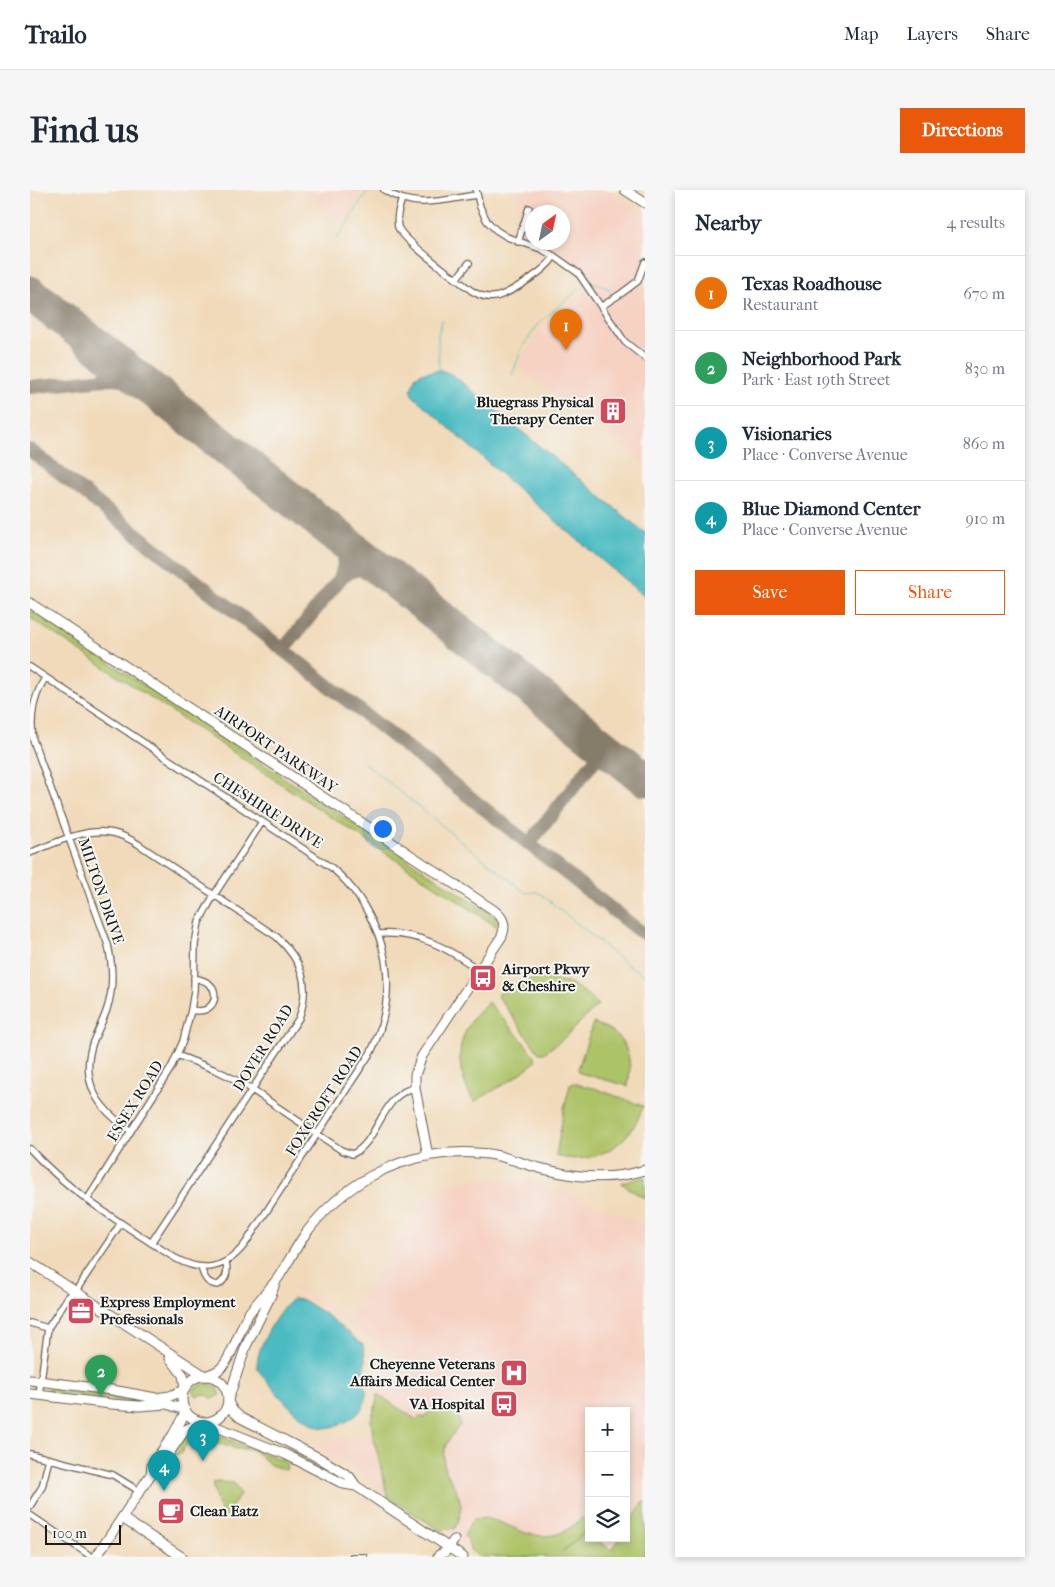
<!DOCTYPE html>
<meta charset="utf-8">
<style>
body{margin:0;font-family:"IM FELL French Canon",serif;background:#f6f6f7;color:#1f2937}
.controls{position:absolute;right:15px;bottom:15px;display:grid;overflow:hidden;border-radius:0px;box-shadow:0 2px 8px #0003}
.controls button{width:45px;height:45px;display:grid;place-items:center;padding:0;border:0;border-bottom:1px solid #e0e1e3;background:#fff;color:#1f2937;font:25px sans-serif}
.compass{position:absolute;left:495px;top:15px;width:45px;height:45px;border-radius:50%;background:#fff;box-shadow:0 2px 8px #0003;rotate:33deg}
.scale{position:absolute;left:15px;bottom:12px;width:76px;box-sizing:border-box;padding-left:5px;border:2px solid #1c1c1c;border-top:0;font-size:14px;line-height:18px;white-space:nowrap;color:#1c1c1c;-webkit-text-stroke:4px #f6f6f2;paint-order:stroke}
.you{position:absolute;left:352px;top:638px;width:18px;height:18px;margin:-12px;border:4px solid #fff;border-radius:50%;background:#1a73e8;box-shadow:0 0 0 8px #1a73e833}
.badge{display:grid;place-items:center;width:32px;height:32px;border-radius:50%;background:#ea580c;color:#fff;font-size:16px;font-weight:700}
.pin{position:absolute;translate:-50% -41px;filter:drop-shadow(0 1px 2px #0008)}
.pin::after{content:'';position:absolute;top:26px;width:18px;height:15px;background:inherit;clip-path:polygon(0 0,100% 0,50% 100%)}
.list{margin:0;padding:0;list-style:none}
h2{display:flex;justify-content:space-between;align-items:center;height:65px;margin:0;padding:0 20px;font-size:21px}
h2 small{font-size:16px;font-weight:400;color:#747a83}
.list li{display:grid;grid-template-columns:32px 1fr auto;gap:15px;align-items:center;box-sizing:border-box;height:75px;padding:0 20px;border-top:1px solid #e0e1e3}
.list b{display:block;font-size:19px;white-space:nowrap}
.list p{margin:0;font-size:16px;white-space:nowrap;color:#747a83}
.list em{font-size:16px;font-style:normal;color:#747a83}
.actions{display:flex;gap:10px;padding:15px 20px}
.actions a{flex:1;padding:11px 0;border:1px solid #ea580c;border-radius:0px;text-align:center;font-size:18px;color:#ea580c}
.actions .main{background:#ea580c;color:#fff}
.icon{flex:none;width:28px;height:28px;fill:none;stroke:currentColor;stroke-width:2;stroke-linecap:round;stroke-linejoin:round}
.map{position:relative;flex:none;width:615px;height:1367px;overflow:hidden;border-radius:0px}
header{display:flex;align-items:center;gap:30px;box-sizing:border-box;height:70px;padding:0 25px;background:#fff;border-bottom:1px solid #e0e1e3}
header strong{font-size:24px}
nav{display:flex;gap:28px;margin-inline-start:auto;font-size:18px}
.intro{display:flex;align-items:center;justify-content:space-between;box-sizing:border-box;height:120px;padding:0 30px}
h1{margin:0;font-size:35px}
.button{padding:12px 22px;border-radius:0px;background:#ea580c;color:#fff;font-size:18px;font-weight:700}
main{display:flex;gap:30px;padding:0 30px}
aside{flex:1;background:#fff;border-radius:0px;box-shadow:0 2px 8px #0003}
.map>svg:first-child{display:block}
.built{fill:#f6d2c3}
.green{fill:#adc367;stroke:#647042}
.water{fill:#4cbbc2;stroke:#346c6f}
.lines{fill:none;stroke-linecap:round;stroke-linejoin:round}
.stream{stroke:#4cbbc2;stroke-width:1}
.taxiway{stroke:#867b6b;stroke-width:14}
.runway{stroke:#867b6b;stroke-width:35}
.street-casing{stroke:#675e53;stroke-width:8}
.secondary-casing{stroke:#675e53;stroke-width:11}
.primary-casing{stroke:#675e53;stroke-width:11}
.street{stroke:#fff;stroke-width:5.5}
.secondary{stroke:#fff;stroke-width:9}
.primary{stroke:#fff;stroke-width:9}
.labels{text-anchor:middle;stroke-width:4;stroke-linejoin:round;paint-order:stroke}
.poi-label{font-size:15px;font-weight:bold;fill:#1c1c1c;stroke:#f6f6f2;text-anchor:end}
.street-label{font-size:15px;fill:#1c1c1c;stroke:#f6f6f2}
</style>
<header>
<strong>Trailo</strong>
<nav><a>Map</a><a>Layers</a><a>Share</a></nav>
</header>
<div class="intro"><h1>Find us</h1><a class="button">Directions</a></div>
<main>
<div class="map">
<svg width="615" height="1367" viewBox="0 0 615 1367">
<rect width="100%" height="100%" fill="#f6f6f2"/>
<filter id="ink" filterUnits="userSpaceOnUse"><feTurbulence type="fractalNoise" baseFrequency=".02" numOctaves="2"/><feDisplacementMap in="SourceGraphic" scale="10" xChannelSelector="R" yChannelSelector="G"/><feConvolveMatrix kernelMatrix="1 2 1 2 8 2 1 2 1" color-interpolation-filters="sRGB"/></filter>
<filter id="wash" filterUnits="userSpaceOnUse"><feTurbulence type="fractalNoise" baseFrequency=".0096" numOctaves="4" result="noise"/><feDisplacementMap in="SourceGraphic" scale="20" xChannelSelector="R" yChannelSelector="G"/><feGaussianBlur stdDeviation="1.12" result="paint"/><feColorMatrix in="noise" values="0 0 0 0 0 0 0 0 0 0 0 0 0 0 0 0 0 1.4 0 .05"/><feComposite in="paint" operator="in"/></filter>
<g filter="url(#wash)">
<rect width="100%" height="100%" fill="#f1daba"/>
<path class="built" d="M272,0H334L313,32Z
M480,0H579L615,24V275L489,177L496,161L507,144L519,131L562,96L548,80L532,66L505,53L532,52V22H502V52L485,46L494,19L481,4Z
M466,988L497,991L537,1003L615,1034V1308L596,1337V1221H559V1344L554,1341L452,1367L283,1253L393,1234L342,1199L364,1166L262,1098L264,1094L317,1129L398,1007L413,997L433,991Z"/>
<path class="green" d="M0,420L465,727L468,732L469,738L0,428Z
M506,788C533,788 549,795 568,815L533,849L514,863H509L467,805C479,796 491,791 506,788Z
M458,812L492,850L505,867V872L486,887L444,912C422,875 425,842 458,812Z
M563,833C595,842 604,864 598,896L550,883L548,879Z
M544,893L567,899L613,916C602,954 565,977 526,966L534,918L540,895Z
M615,987V1009L591,993Z
M178,1193L187,1197L191,1205L183,1209C178,1205 174,1203 167,1206L162,1201L168,1196Z
M19,1195L114,1209V1212L93,1211L18,1202Z
M347,1204L387,1230L390,1226L394,1228L404,1214L408,1212L429,1226L430,1235C425,1242 417,1249 415,1258C405,1290 447,1302 424,1340L422,1338L411,1341L358,1307L343,1246L341,1229L346,1215Z
M167,1241H176L252,1270L257,1274L256,1280L240,1275L230,1265L221,1259H205L198,1255L180,1253L168,1249L158,1252L151,1263L145,1265C149,1254 156,1244 167,1241Z
M189,1292L204,1293L210,1304L195,1327L187,1313L182,1293Z
M615,1310V1367H451L440,1360L438,1349L434,1346C437,1342 438,1336 441,1332C450,1320 484,1339 496,1343C505,1345 514,1347 523,1345C535,1343 544,1335 553,1327L559,1333V1339L554,1342L532,1362L554,1343L559,1346V1348H563L582,1360L590,1348H596V1339Z"/>
<path class="water" d="M411,180L423,185L615,343V407L488,299L382,205L381,200L385,187L392,183Z
M263,1109L273,1110L298,1126L333,1155C334,1161 336,1168 335,1174C335,1179 332,1184 332,1189C333,1193 335,1196 336,1200C338,1218 326,1228 311,1234C301,1238 292,1240 282,1234C260,1222 244,1199 228,1180C222,1164 249,1118 263,1109Z"/>
<g class="lines">
<path class="stream" d="M307,49L338,0
M563,92L581,100
M409,181L408,145L412,130
M482,185L493,156L510,132L549,99
M333,572L496,703L507,702L511,704L600,777L607,780L615,786"/>
<path class="taxiway" d="M68,157C78,165 82,172 78,184L73,188
M0,197L84,188L107,192L127,203
M0,260L608,740L615,744
M302,342C313,355 318,368 311,385
M314,385C330,376 341,378 357,385
M253,460L330,364
M499,654L568,566C571,557 568,553 561,546"/>
<path class="runway" d="M0,103L615,589"/>
</g>
</g>
<g filter="url(#ink)">
<g class="lines">
<g class="street-casing">
<path id="street" d="M354,0C384,20 413,10 446,5
M446,0L450,17L457,31L466,40L477,47L511,59L524,66L548,83L595,152L615,168
M372,9C369,18 366,27 368,37C373,51 428,90 442,101C450,106 456,108 464,107C476,106 509,84 517,75C520,73 522,69 524,66
M488,52L499,18
M426,89L439,73
M572,116L592,103L608,91L615,72
M0,477L302,678C325,698 336,716 348,744C389,741 417,758 449,780
M15,488C3,508 0,527 3,550L78,755C83,777 84,798 77,819C73,832 66,843 62,855C50,895 70,920 101,941
M0,663C25,653 55,637 83,643C92,645 100,649 108,654L247,747C272,771 281,794 269,828L121,1053
M161,820L164,801L165,754L169,732L184,705L232,632
M147,865L188,881L212,893L311,960L322,964C348,954 352,902 385,898
M0,959C41,1004 94,1035 145,1068C172,1083 195,1080 215,1054L341,862C359,824 363,784 348,744
M57,1010L141,878L153,851L161,820C166,821 172,822 177,819C188,812 187,797 176,792C173,790 168,789 164,788
M171,1077C174,1088 177,1094 188,1095C197,1089 198,1082 196,1072
M0,1133L18,1138
M9,1205L18,1138L38,1107L45,1102L91,1033
M0,1264L83,1285L109,1301
M0,1316L12,1297L19,1269
M0,1325L62,1367
M322,1367H334"/>
</g>
<g class="secondary-casing">
<path id="secondary" d="M0,413L462,719C472,726 477,733 472,746L392,866L385,885V898L398,966
M175,1186C181,1184 188,1182 192,1177C202,1167 210,1138 219,1123C228,1111 239,1100 248,1088C258,1073 266,1057 276,1043C294,1019 316,1000 341,986C377,966 419,959 459,964C479,967 498,976 518,980C549,988 583,990 615,980
M0,1190L82,1200L126,1208L140,1206L154,1200
M0,1204L81,1214L109,1216L137,1214L155,1220
M198,1210L216,1156L241,1105L245,1093
M121,1284L122,1275L143,1245L156,1221
M92,1328L152,1367
M66,1367L121,1284L128,1279L155,1240L172,1232
M408,1367L409,1365L415,1362L424,1350"/>
</g>
<g class="primary-casing">
<path id="primary" d="M595,0L615,13
M0,1072L175,1186
M140,1168L153,1185L155,1199
M152 1209a23 23 0 1 1 46 0a23 23 0 1 1-46 0Z
M198,1212L203,1221L211,1228L291,1269L319,1286L326,1296L433,1367
M174,1232L255,1264L314,1294L326,1296"/>
</g>
<use href="#street" class="street"/>
<use href="#secondary" class="secondary"/>
<use href="#primary" class="primary"/>
</g>
</g>
<defs>
<g id="building-square" transform="scale(1.4375)"><rect x="-9" y="-9" width="18" height="18" rx="4" fill="#d1495b" stroke="#f6f6f2"/><path d="M-4-6H4V6H1V3H-1V6H-4ZM-2.5-4.3h1.7v1.8h-1.7ZM.8-4.3h1.7v1.8H.8ZM-2.5-1h1.7V.8h-1.7ZM.8-1h1.7V.8H.8Z" fill="#fff"/></g>
<g id="bus-square" transform="scale(1.4375)"><rect x="-9" y="-9" width="18" height="18" rx="4" fill="#d1495b" stroke="#f6f6f2"/><path d="M-5-6H5V4H4V6H2V4H-2V6H-4V4H-5ZM-3.5-4V0h7V-4ZM-3.5 1.2v1.5H-2V1.2ZM2 1.2v1.5H3.5V1.2Z" fill="#fff"/></g>
<g id="office-square" transform="scale(1.4375)"><rect x="-9" y="-9" width="18" height="18" rx="4" fill="#d1495b" stroke="#f6f6f2"/><path d="M-6-3h4V-5.5h4V-3h4V5H-6ZM-1-4.5V-3h2v-1.5ZM-6 0V1H6V0Z" fill="#fff"/></g>
<g id="hospital-square" transform="scale(1.4375)"><rect x="-9" y="-9" width="18" height="18" rx="4" fill="#d1495b" stroke="#f6f6f2"/><path d="M-5-5h3v3.5h4V-5h3V5h-3V1.5h-4V5h-3Z" fill="#fff"/></g>
<g id="cafe-square" transform="scale(1.4375)"><rect x="-9" y="-9" width="18" height="18" rx="4" fill="#d1495b" stroke="#f6f6f2"/><path d="M-5.5-4.5H6V0H3Q3 3.5 0 3.5H-2.5Q-5.5 3.5-5.5 0ZM3-3.2v2h1.7v-2ZM-6 4.5H4V6H-6Z" fill="#fff"/></g>
</defs>
<g fill-rule="evenodd">
<use href="#building-square" x="583" y="221"/>
<use href="#bus-square" x="453" y="788"/>
<use href="#office-square" x="51" y="1121"/>
<use href="#hospital-square" x="484" y="1183"/>
<use href="#bus-square" x="474" y="1214"/>
<use href="#cafe-square" x="141" y="1321"/>
</g>
<g class="labels">
<g class="poi-label">
<text x="564" y="217">Bluegrass Physical<tspan x="564" dy="17">Therapy Center</tspan></text>
<text x="472" y="784" text-anchor="start">Airport Pkwy<tspan x="472" dy="17">&amp; Cheshire</tspan></text>
<text x="70" y="1117" text-anchor="start">Express Employment<tspan x="70" dy="17">Professionals</tspan></text>
<text x="465" y="1179">Cheyenne Veterans<tspan x="465" dy="17">Affairs Medical Center</tspan></text>
<text x="455" y="1219">VA Hospital</text>
<text x="160" y="1326" text-anchor="start">Clean Eatz</text>
</g>
<g class="street-label">
<text transform="translate(246 559) rotate(34)" y="5">AIRPORT PARKWAY</text>
<text transform="translate(238 620) rotate(33)" y="5">CHESHIRE DRIVE</text>
<text transform="translate(71 701) rotate(71)" y="5">MILTON DRIVE</text>
<text transform="translate(233 858) rotate(-58)" y="5">DOVER ROAD</text>
<text transform="translate(105 911) rotate(-58)" y="5">ESSEX ROAD</text>
<text transform="translate(294 911) rotate(-57)" y="5">FOXCROFT ROAD</text>
</g>
</g>
</svg>
<div class="controls">
<button>+</button>
<button>−</button>
<button><svg class="icon" aria-label="layers" viewBox="0 0 24 24"><path d="M12 4l9 5-9 5-9-5zM3 14l9 5 9-5"/></svg></button>
</div>
<svg class="compass" viewBox="-18 -18 36 36"><path d="M0-13l5 13h-10z" fill="#e53935"/><path d="M0 13l5-13h-10z" fill="#747a83"/></svg>
<div class="scale">100 m</div>
<div class="you"></div>
<div class="pin badge" style="left:536px;top:160px;background:#e8710a">1</div>
<div class="pin badge" style="left:71px;top:1206px;background:#2e9e5b">2</div>
<div class="pin badge" style="left:173px;top:1271px;background:#0f9aa8">3</div>
<div class="pin badge" style="left:134px;top:1301px;background:#0f9aa8">4</div>
</div>
<aside>
<h2>Nearby<small>4 results</small></h2>
<ul class="list">
<li><span class="badge" style="background:#e8710a">1</span><div><b>Texas Roadhouse</b><p>Restaurant</p></div><em>670 m</em></li>
<li><span class="badge" style="background:#2e9e5b">2</span><div><b>Neighborhood Park</b><p>Park · East 19th Street</p></div><em>830 m</em></li>
<li><span class="badge" style="background:#0f9aa8">3</span><div><b>Visionaries</b><p>Place · Converse Avenue</p></div><em>860 m</em></li>
<li><span class="badge" style="background:#0f9aa8">4</span><div><b>Blue Diamond Center</b><p>Place · Converse Avenue</p></div><em>910 m</em></li>
</ul>
<div class="actions"><a class="main">Save</a><a>Share</a></div>
</aside>
</main>
